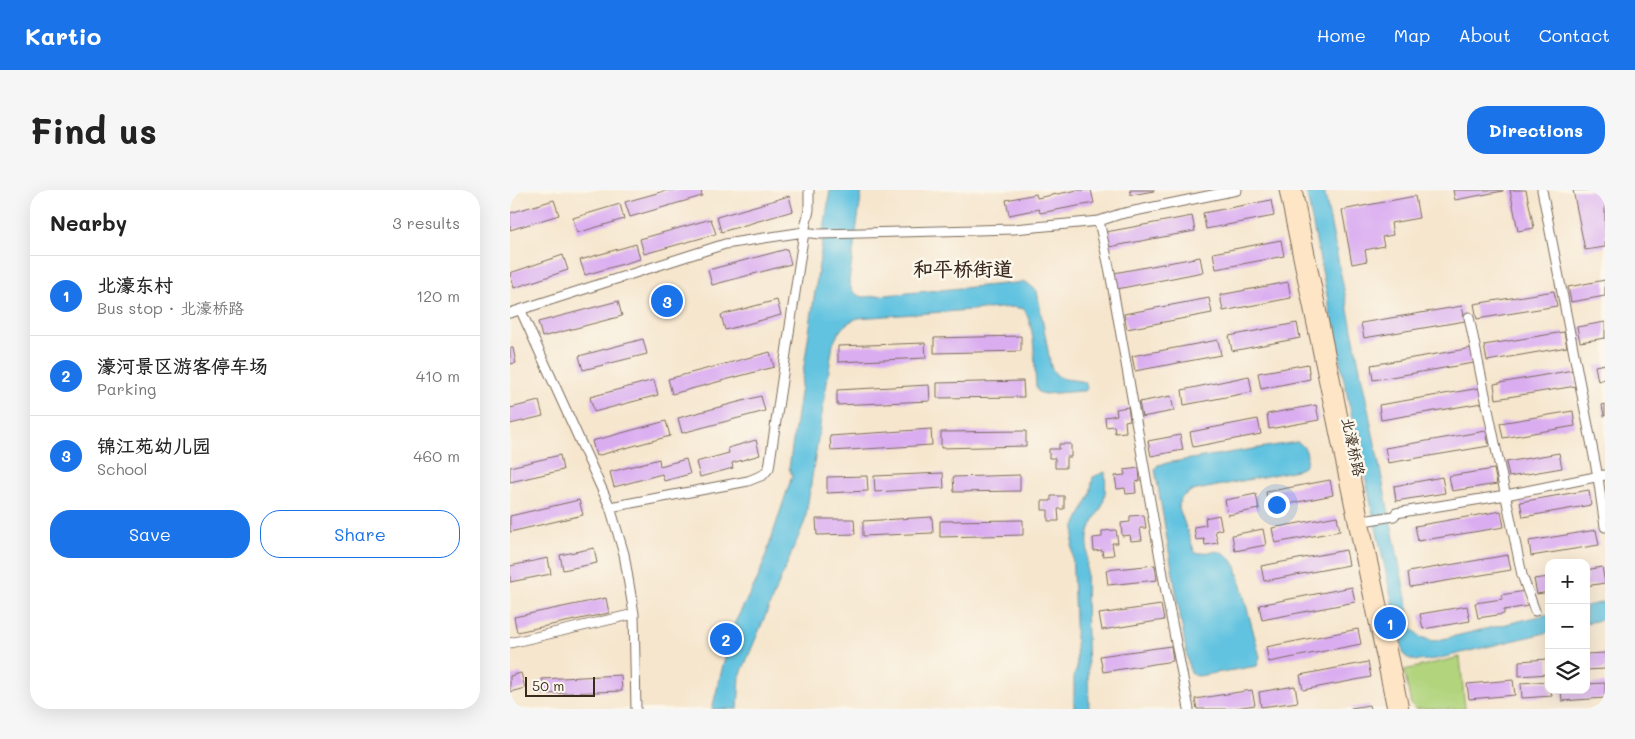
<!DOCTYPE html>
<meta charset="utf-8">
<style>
body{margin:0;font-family:Mali,"LXGW WenKai TC",sans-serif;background:#f6f6f6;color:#222}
.controls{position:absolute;right:15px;bottom:15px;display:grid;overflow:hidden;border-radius:10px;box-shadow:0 5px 20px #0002}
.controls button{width:45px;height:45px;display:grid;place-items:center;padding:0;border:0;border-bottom:1px solid #e0e0e0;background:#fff;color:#222;font:25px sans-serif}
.scale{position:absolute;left:15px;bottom:12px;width:70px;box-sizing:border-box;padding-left:5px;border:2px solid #3b2a1e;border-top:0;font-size:14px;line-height:18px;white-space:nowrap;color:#3b2a1e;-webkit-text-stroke:4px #fbf7ec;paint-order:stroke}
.you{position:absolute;left:766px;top:314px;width:18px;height:18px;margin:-12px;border:4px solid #fff;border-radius:50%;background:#1a73e8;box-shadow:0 0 0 8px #1a73e833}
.badge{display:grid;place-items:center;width:32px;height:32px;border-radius:50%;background:#1a73e8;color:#fff;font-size:16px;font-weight:700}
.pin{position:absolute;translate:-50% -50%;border:2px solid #fff;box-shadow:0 1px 5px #0006}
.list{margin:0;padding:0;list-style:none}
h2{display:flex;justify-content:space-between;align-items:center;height:65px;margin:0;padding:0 20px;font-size:21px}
h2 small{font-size:16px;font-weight:400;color:#767676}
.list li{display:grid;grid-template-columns:32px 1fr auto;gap:15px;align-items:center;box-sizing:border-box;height:80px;padding:0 20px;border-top:1px solid #e0e0e0}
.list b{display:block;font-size:19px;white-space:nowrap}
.list p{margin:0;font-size:16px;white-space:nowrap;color:#767676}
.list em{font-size:16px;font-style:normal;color:#767676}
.actions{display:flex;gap:10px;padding:15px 20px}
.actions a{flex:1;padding:11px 0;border:1px solid #1a73e8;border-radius:20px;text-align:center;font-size:18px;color:#1a73e8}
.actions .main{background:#1a73e8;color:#fff}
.icon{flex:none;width:28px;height:28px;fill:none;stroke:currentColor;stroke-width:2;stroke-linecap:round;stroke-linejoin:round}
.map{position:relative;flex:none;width:1095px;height:519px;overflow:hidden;border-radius:20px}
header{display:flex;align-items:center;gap:30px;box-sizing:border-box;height:70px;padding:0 25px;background:#1a73e8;color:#fff}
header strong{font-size:24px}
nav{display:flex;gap:28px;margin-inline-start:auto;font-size:18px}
.intro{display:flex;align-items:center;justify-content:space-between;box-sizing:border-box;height:120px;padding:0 30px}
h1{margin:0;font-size:35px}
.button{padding:12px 22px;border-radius:20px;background:#1a73e8;color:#fff;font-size:18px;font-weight:700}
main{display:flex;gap:30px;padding:0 30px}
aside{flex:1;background:#fff;border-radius:20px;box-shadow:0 5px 20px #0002}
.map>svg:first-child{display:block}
.green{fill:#b1d47d;stroke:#767f4e}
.water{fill:#62c3e0;stroke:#4e767f}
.building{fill:#daadf1}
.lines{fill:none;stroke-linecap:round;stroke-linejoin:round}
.street-casing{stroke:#7c6c5c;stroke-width:11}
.secondary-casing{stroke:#7c6c5c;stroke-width:13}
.street{stroke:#fff;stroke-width:9}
.secondary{stroke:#fee5c5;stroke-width:11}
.labels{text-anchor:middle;stroke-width:5;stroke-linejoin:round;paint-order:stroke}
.street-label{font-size:15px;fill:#3b2a1e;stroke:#fbf7ec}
.district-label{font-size:20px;font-weight:bold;fill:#3b2a1e;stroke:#fbf7ec}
</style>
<header>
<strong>Kartio</strong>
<nav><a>Home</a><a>Map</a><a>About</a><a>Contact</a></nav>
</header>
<div class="intro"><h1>Find us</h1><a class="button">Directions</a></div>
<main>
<aside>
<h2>Nearby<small>3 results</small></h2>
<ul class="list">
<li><span class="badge">1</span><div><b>北濠东村</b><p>Bus stop · 北濠桥路</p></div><em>120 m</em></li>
<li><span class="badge">2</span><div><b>濠河景区游客停车场</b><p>Parking</p></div><em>410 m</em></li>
<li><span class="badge">3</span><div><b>锦江苑幼儿园</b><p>School</p></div><em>460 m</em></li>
</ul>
<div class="actions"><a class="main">Save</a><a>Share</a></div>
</aside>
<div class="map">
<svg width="1095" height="519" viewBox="0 0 1095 519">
<rect width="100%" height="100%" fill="#fbf7ec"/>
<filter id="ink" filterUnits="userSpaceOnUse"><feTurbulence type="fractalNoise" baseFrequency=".02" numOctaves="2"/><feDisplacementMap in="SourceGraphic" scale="10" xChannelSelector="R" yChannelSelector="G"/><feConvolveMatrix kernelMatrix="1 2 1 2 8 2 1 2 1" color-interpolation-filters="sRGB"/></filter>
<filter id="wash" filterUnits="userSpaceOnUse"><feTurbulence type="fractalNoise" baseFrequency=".0096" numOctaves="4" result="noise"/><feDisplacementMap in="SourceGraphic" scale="20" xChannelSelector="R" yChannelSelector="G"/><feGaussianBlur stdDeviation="1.12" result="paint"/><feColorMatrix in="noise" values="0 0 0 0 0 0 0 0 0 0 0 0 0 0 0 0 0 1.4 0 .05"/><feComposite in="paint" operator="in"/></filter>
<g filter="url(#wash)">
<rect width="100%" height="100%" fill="#f6e6ce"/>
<path class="green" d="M950,467L955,519H906L901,514L894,480Z"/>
<path class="water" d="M320,0H352L339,91C341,101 344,105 354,107L516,92L527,101L541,177C549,193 560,188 575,192L577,198L575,201H571L534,204L528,202L526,196C524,173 526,139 514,119L503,117L348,128C333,134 330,139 323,154L295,331L230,486L228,519H202L223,436L249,386L282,286L279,278Z
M796,0H814L902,438L910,447L924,451L1039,424V442L926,469C915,470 903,474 894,465L833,186Z
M787,252C798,257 799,268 794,277L787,280L682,301C673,305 669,308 669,318L685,363C705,363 714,355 726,377L750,467L747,476L688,486L682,484L679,478L645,279L648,275L662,272Z
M595,282C596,293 596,305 592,316C587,326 579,335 578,347C574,404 578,462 579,519H564V485L567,479L562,357L565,336L580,305L583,287Z
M1095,412V429L1076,433V416Z"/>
<g id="blocks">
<path class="building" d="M158,0H191L192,6L120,27L115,12Z
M568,0H581L584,13L530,23L529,19L499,25L496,10L526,4L527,8Z
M620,0H644V1L621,5Z
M943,0H993V1L945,10Z
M1000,0H1016L1024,38L1008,41Z
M1063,0H1095V57L1075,60Z
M279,6L283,21L211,42L207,27Z
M905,6L909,28L881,33L883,45L872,47L874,56L855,60L857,71L842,74L832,20Z
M44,10L49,25L0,40V23Z
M761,10L764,26L696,39L693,23Z
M110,14L114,29L67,43L63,28Z
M682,26L685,41L599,57L596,42Z
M201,29L206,44L134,64L130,49Z
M771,50L774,66L706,79L703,63Z
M126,54L130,69L75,85L70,70Z
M277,59L281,74L202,95L198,80Z
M53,65L58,80L4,98L0,83Z
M690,67L693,82L607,99L604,83Z
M1095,90V106L1061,112L1058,97Z
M778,92L781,108L713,121L710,105Z
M1044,101L1047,116L967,129L964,114Z
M699,108L702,123L617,139L614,124Z
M267,110L271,125L215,140L211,125Z
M108,111L112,126L32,147L28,132Z
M952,116L955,131L854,148L851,133Z
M1095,132V148L1070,152L1067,137Z
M787,133L790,148L722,161L719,146Z
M1054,142L1057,157L977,171L974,155Z
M511,146V161L424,163V148Z
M133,149L137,164L73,180L69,166Z
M708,150L711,165L625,181L622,166Z
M415,153L416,168L328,172V156Z
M0,158H3L6,173L0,174Z
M962,158L964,173L863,190L861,175Z
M260,162L264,177L162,204L158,189Z
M798,174L800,189L751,199L748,183Z
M1095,174V189L1088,191L1085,176Z
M1063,180L1066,196L986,209L984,194Z
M739,186L742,202L674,215L672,200Z
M144,190L148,205L84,222L80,207Z
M513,191L514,207L427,208V193Z
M419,195L420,211L327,215V200Z
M970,198L972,213L871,230L869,215Z
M251,206L255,221L172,243L168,228Z
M661,206L664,221L632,227L629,212Z
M29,211L33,226L0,234V218Z
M1095,214V226H1094L1092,215Z
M806,215L809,230L759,239L757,224Z
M618,217L620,230L615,231L616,242L605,243L604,236L596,237L595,227L607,225L606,219Z
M1063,221L1065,236L993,248L990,233Z
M748,229L751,244L683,257L680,242Z
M156,231L160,246L86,266L82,251Z
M421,239L422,255L321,261L320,246Z
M516,241V256L431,258V242Z
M976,241L979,256L878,273L875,258Z
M670,245L673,260L641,266L638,251Z
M246,250L250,265L222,273L223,278L190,287L186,272L219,263L218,258Z
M549,254H561V267H556V278H545V268H539V259H549Z
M1049,263L1052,278L999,287L996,272Z
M50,265L53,280L0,292V277Z
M149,269L150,276L176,269L180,284L154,291L152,284L104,297L100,282Z
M629,278L630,291L625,292L626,303L616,304L615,298L607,299L605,286L615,285L614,280Z
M984,279L987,294L942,301L939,286Z
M433,283L434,298L365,302L364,286Z
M510,285V301L444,302L443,287Z
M357,286L358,301L317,303V287Z
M932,287L935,303L886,311L884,296Z
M820,290L823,305L758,318L756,302Z
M1079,300L1081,315L1013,327L1010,312Z
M746,304L749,319L718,325L715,310Z
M541,306H554V319H548L549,331H538V320H532V311H541Z
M69,310L73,325L0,342V326Z
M991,321L994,337L908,351L905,336Z
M634,325L636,338H630L632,350L621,351L620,345L612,346L611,333L620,332V326Z
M709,325L712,339L705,341L708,353L695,355L694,349L686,350L684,337L696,335L695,328Z
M827,326L830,341L765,353L762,338Z
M422,327L423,343L353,346V331Z
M306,329H344L345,344L307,345Z
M513,330V345L430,347V331Z
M753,339L756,355L725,361L722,345Z
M606,340L608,353H602L604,365L593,366L592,360L584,361L583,348L592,347V341Z
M1086,340L1089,355L1021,366L1019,351Z
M84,358L87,373L53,380L50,365Z
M836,360L839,375L754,391L751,376Z
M998,365L1001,380L900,397L898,382Z
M38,368L41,384L0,392V376Z
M645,375L647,390L598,395L596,380Z
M1092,377L1095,393L1076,396V380Z
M1039,387V402L1027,404L1024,389Z
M842,397L845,412L752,430L749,415Z
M1015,401L1018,416L994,420V424L968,428L965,413L992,409L991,405Z
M96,408L99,423L7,442L4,427Z
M651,415L654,430L592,440L589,424Z
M957,416L960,431L913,439L910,424Z
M848,439L851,454L759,472L756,457Z
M661,456L663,471L593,482L590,466Z
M1095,463V479L1076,480V464Z
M1038,469L1039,484L1009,486V471Z
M858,472L861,487L793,500L790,485Z
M11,483L15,498L0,502V486Z
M111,485L112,501L33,504L32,489Z
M1003,490L1005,505L959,509L957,494Z
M1039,491V500H1041L1042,506L1012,508L1011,493Z
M1095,493V508L1052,511L1051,500H1076V494Z
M785,496L788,512L751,517L749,502Z
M742,500L745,515L720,519H687L685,509Z
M859,515L860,519H841V518Z"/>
</g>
</g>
<g filter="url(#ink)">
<use href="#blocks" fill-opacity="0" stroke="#7c6c5c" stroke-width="1"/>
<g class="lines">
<g class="street-casing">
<path id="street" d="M1032,0L1088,287L1095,337
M589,31L600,82L656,402L679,519
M11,121L100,317L114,364L124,424L126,519
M0,123L215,54L294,42L309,44L352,43L504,39L589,31L610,24L727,0
M959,127L1012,385L1025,421
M100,317L238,291L253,285L259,278L294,42L299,20V0
M853,331L884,326L886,323L996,305L1095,285
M0,453L124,424"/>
</g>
<g class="secondary-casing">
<path id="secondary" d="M775,0L883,519
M786,0L853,331L893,519"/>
</g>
<use href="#street" class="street"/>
<use href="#secondary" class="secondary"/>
</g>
</g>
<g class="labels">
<g class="street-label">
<text transform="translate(843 257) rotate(78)" y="5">北濠桥路</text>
</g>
<g class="district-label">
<text x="453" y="86">和平桥街道</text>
</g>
</g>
</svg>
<div class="controls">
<button>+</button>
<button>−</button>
<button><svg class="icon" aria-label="layers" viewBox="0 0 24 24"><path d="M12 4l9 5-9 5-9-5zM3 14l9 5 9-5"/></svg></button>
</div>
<div class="scale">50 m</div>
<div class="you"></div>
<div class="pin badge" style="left:880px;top:433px">1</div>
<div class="pin badge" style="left:216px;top:449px">2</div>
<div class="pin badge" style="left:157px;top:111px">3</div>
</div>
</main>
